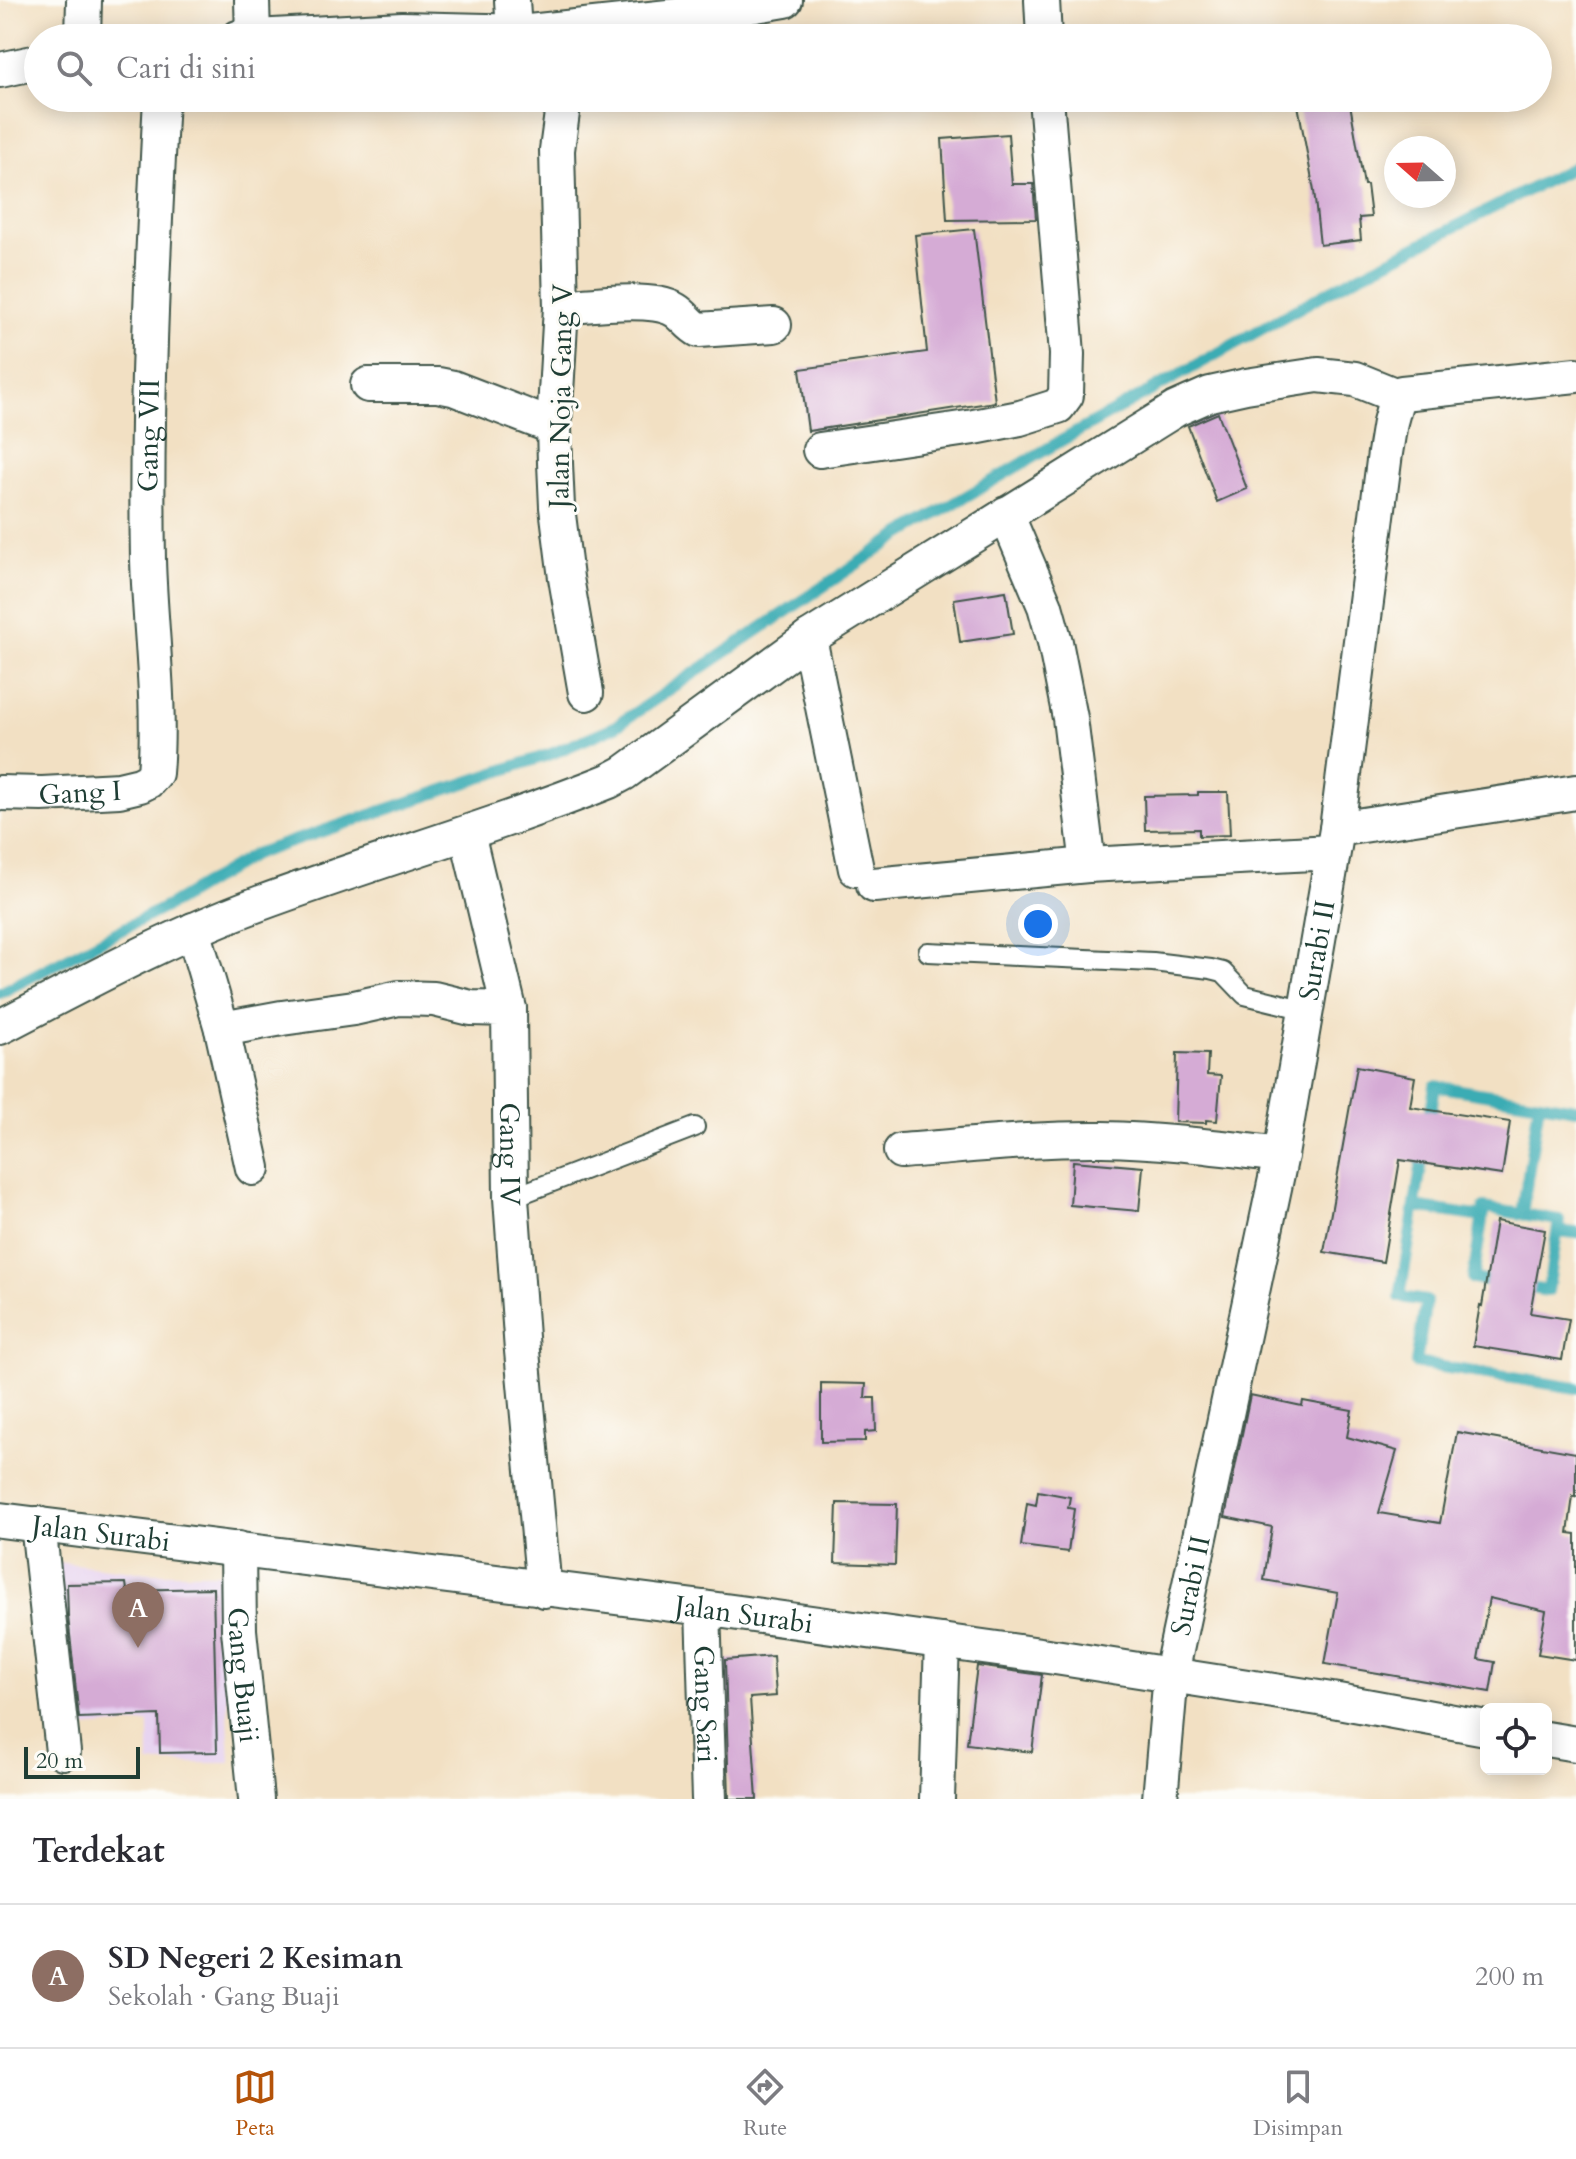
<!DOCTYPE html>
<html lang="id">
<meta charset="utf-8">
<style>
body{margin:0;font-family:Cardo,serif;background:#f7f7f7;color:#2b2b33}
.controls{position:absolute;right:24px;bottom:24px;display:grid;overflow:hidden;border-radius:12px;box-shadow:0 4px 20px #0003}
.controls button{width:72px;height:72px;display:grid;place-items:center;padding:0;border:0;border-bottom:2px solid #e1e1e2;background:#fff;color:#2b2b33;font:40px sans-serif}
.compass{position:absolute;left:1384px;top:136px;width:72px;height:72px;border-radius:50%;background:#fff;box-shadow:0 4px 20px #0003;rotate:290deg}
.scale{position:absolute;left:24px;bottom:20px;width:116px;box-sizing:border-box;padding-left:8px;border:4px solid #1f3d34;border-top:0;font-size:22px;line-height:28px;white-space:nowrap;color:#1f3d34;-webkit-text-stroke:6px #fdfcf7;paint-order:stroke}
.you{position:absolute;left:1038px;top:924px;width:28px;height:28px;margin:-20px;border:6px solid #fff;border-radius:50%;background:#1a73e8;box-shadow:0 0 0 12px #1a73e833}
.badge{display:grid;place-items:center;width:52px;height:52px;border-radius:50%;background:#b45309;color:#fff;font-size:26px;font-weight:700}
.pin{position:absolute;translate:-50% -66px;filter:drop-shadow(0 2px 4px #0008)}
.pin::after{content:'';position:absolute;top:42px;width:28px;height:24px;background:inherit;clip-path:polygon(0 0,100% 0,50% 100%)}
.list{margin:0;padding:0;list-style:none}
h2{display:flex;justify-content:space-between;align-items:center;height:104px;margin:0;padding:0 32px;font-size:34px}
h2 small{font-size:26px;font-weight:400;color:#7c7c81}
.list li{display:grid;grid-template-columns:52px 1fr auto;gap:24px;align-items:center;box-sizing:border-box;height:144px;padding:0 32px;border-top:2px solid #e1e1e2}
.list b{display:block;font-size:30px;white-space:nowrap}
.list p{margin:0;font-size:26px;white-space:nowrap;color:#7c7c81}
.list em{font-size:26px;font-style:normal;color:#7c7c81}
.icon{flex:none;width:44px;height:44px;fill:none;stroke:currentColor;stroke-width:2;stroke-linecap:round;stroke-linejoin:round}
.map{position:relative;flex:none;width:1576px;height:1799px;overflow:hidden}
.search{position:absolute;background:#fff;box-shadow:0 4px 20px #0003;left:24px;right:24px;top:24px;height:88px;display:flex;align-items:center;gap:20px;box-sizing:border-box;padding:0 28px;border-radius:44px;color:#7c7c81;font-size:30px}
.sheet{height:248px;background:#fff}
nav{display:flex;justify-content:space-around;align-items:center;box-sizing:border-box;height:112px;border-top:2px solid #e1e1e2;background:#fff;font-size:22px;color:#7c7c81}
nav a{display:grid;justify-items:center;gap:4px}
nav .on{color:#b45309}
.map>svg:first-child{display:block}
.built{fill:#e6d2f0}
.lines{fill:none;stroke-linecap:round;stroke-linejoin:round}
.stream{stroke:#3bacb4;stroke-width:12}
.building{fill:#d5abd5}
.lane-casing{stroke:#3f5549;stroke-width:22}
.street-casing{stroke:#3f5549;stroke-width:38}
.lane{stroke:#fff;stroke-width:18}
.street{stroke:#fff;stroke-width:34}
.labels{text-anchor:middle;stroke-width:6;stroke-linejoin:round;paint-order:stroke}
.street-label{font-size:28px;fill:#1f3d34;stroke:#fdfcf7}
</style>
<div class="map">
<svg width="1576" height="1799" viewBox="0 0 1576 1799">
<rect width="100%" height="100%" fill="#fdfcf7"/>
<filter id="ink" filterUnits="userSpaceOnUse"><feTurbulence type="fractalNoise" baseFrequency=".0125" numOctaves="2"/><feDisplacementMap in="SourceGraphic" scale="16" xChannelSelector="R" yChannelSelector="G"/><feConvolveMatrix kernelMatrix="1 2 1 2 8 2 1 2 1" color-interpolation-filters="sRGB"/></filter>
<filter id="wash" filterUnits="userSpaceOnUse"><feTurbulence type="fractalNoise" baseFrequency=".006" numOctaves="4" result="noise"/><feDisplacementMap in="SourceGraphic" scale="32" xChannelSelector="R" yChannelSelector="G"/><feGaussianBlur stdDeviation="1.8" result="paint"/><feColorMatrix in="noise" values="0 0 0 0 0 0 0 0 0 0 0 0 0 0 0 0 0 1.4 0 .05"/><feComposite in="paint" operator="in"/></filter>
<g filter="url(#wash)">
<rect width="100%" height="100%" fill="#f2e0c3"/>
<path class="built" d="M48,1561L150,1573H222L230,1763H149V1723L53,1730Z"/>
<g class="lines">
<path class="stream" d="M0,993L173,903L255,854L551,754L614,727L900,535L1059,442L1342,284L1576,166
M1429,1123L1435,1086L1576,1109
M1424,1149L1400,1297L1426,1301L1416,1363L1576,1388
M1415,1207L1483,1217
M1484,1208L1559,1220L1548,1291L1473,1279Z
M1522,1214L1539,1103
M1558,1231L1576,1233"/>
</g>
<g id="blocks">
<path class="building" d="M1338,98H1349L1364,185H1367L1371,217L1359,218L1361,240L1320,245L1314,191L1298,105Z
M1008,134L1012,184H1033L1036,219L947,220L942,139Z
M974,229L995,402L808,431L800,369L927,352L915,235Z
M1218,413L1247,489L1217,502L1188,426Z
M1006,591L1013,634L960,642L954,599Z
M1198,792H1228L1230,835L1199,836V829L1145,830L1144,796L1198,795Z
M1177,1053L1208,1054L1207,1075L1221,1076L1217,1121L1206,1120V1123L1175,1122Z
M1357,1066L1415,1077L1410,1107L1510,1122L1502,1175L1400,1160L1383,1262L1324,1252Z
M1073,1161L1143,1167L1139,1211L1070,1205Z
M1496,1221L1545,1230L1530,1313L1569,1319L1562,1360L1473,1346L1480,1305L1482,1306Z
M821,1383L866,1384L865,1398H875L876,1431L865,1432V1441L821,1442Z
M1250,1395L1302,1406L1303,1401L1352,1410L1347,1437L1397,1451L1379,1513L1440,1523L1457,1432L1576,1453V1497L1573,1496L1568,1533L1576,1534V1660L1538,1654L1546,1611L1489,1598L1478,1659L1495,1662L1490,1692L1325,1664L1338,1593L1264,1580L1272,1527L1225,1517Z
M1038,1491L1070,1497L1068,1508L1074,1509L1068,1552L1021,1546L1027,1503L1036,1505Z
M837,1503L897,1504L895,1565L835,1563Z
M126,1583L127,1590L213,1588L217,1752L160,1753L159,1715L79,1718L68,1616L67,1584Z
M773,1656L776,1696L750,1698L757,1799H729L725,1660Z
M977,1666L1042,1675L1032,1752L967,1744Z"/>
</g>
</g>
<g filter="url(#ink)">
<use href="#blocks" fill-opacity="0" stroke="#3f5549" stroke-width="2"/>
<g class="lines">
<g class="lane-casing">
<path id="lane" d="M928,952L1153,962L1211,969L1223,972L1245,995L1306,1010
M511,1198L695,1127"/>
</g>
<g class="street-casing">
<g id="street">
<path d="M252,0L253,37"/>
<path d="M512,0L514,32"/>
<path d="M1042,0L1044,38"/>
<path d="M83,38L84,0"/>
<path d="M238,38L402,29L529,32L715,12L785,0"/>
<path d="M0,70L38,62"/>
<path d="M564,98L557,150L561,307L554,427L555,463L557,507L566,578L586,693"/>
<path d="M561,307C589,305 652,296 675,310C685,316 689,325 699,330L774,325"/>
<path d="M368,385H438L453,388L554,427"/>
<path d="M1397,396L1402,393L1576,375"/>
<path d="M820,450L974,427L1020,418L1058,406L1066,395L1067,354L1046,98"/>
<path d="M1006,514L1045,606L1055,642L1070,718L1088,865"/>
<path d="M809,638L856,869"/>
<path id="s1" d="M0,793L42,794L119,790L140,785L148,781L155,773C161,703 150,631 148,560C145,406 153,252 161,98"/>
<path d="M1337,829L1576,792"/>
<path d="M467,833L509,1009"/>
<path d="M874,885L1088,865L1332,852"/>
<path d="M193,930L222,1029L253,1168"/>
<path d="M0,1027C85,983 169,937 258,904C374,861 494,827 609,781L624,773L809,638L1176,409L1210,394L1246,386L1318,375L1355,379L1397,396"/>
<path id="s2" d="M222,1029L282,1018L354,1008L399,998L434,999L471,1008L509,1009L511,1198L522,1351L544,1590"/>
<path d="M901,1151C968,1146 1036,1138 1103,1139C1163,1140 1222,1148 1281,1155"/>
<path id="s3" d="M0,1520L703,1608L1055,1657L1338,1701L1486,1728"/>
<path d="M38,1524L63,1752"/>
<path id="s4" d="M238,1549L239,1630L256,1799"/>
<path id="s5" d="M703,1608L709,1799"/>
<path d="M1546,1739L1576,1744"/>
<path d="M937,1799L942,1641"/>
<path id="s6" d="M1160,1799L1171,1674L1281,1155L1337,829L1385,453L1390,422L1397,396"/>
</g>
</g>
<use href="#lane" class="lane"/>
<use href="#street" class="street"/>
</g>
</g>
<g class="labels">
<g class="street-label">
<text transform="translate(560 396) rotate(-89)" y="10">Jalan Noja Gang V</text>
<text dy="10" stroke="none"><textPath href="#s1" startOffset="498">Gang VII</textPath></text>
<text dy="10" stroke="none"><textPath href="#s1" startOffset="80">Gang I</textPath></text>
<text dy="10" stroke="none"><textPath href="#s6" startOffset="864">Surabi II</textPath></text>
<text dy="10" stroke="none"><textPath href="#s2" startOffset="436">Gang IV</textPath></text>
<text dy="10" stroke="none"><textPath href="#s3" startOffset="102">Jalan Surabi</textPath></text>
<text dy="10" stroke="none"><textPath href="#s6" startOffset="216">Surabi II</textPath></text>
<text dy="10" stroke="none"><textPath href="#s3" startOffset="750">Jalan Surabi</textPath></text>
<text dy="10" stroke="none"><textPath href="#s4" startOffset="126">Gang Buaji</textPath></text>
<text dy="10" stroke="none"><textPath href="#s5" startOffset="96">Gang Sari</textPath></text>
</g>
</g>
</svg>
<div class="controls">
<button><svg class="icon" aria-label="locate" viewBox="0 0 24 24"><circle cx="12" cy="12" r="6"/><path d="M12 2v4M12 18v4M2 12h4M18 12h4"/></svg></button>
</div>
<svg class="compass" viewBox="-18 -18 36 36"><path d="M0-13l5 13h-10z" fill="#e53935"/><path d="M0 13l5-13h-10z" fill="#7c7c81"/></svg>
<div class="scale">20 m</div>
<div class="you"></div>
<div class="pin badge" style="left:138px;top:1648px;background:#8d6e63">A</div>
<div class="search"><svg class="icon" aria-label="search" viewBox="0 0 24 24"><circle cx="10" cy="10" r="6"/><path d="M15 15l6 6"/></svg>Cari di sini</div>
</div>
<section class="sheet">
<h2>Terdekat<small></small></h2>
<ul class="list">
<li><span class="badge" style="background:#8d6e63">A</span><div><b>SD Negeri 2 Kesiman</b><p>Sekolah · Gang Buaji</p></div><em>200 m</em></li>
</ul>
</section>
<nav>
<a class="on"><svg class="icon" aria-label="map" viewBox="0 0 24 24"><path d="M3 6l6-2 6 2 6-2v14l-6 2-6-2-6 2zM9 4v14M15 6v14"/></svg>Peta</a>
<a><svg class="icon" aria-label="directions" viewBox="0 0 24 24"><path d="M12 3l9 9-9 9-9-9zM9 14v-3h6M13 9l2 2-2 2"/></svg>Rute</a>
<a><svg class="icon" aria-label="saved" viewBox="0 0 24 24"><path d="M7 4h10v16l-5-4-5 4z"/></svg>Disimpan</a>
</nav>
